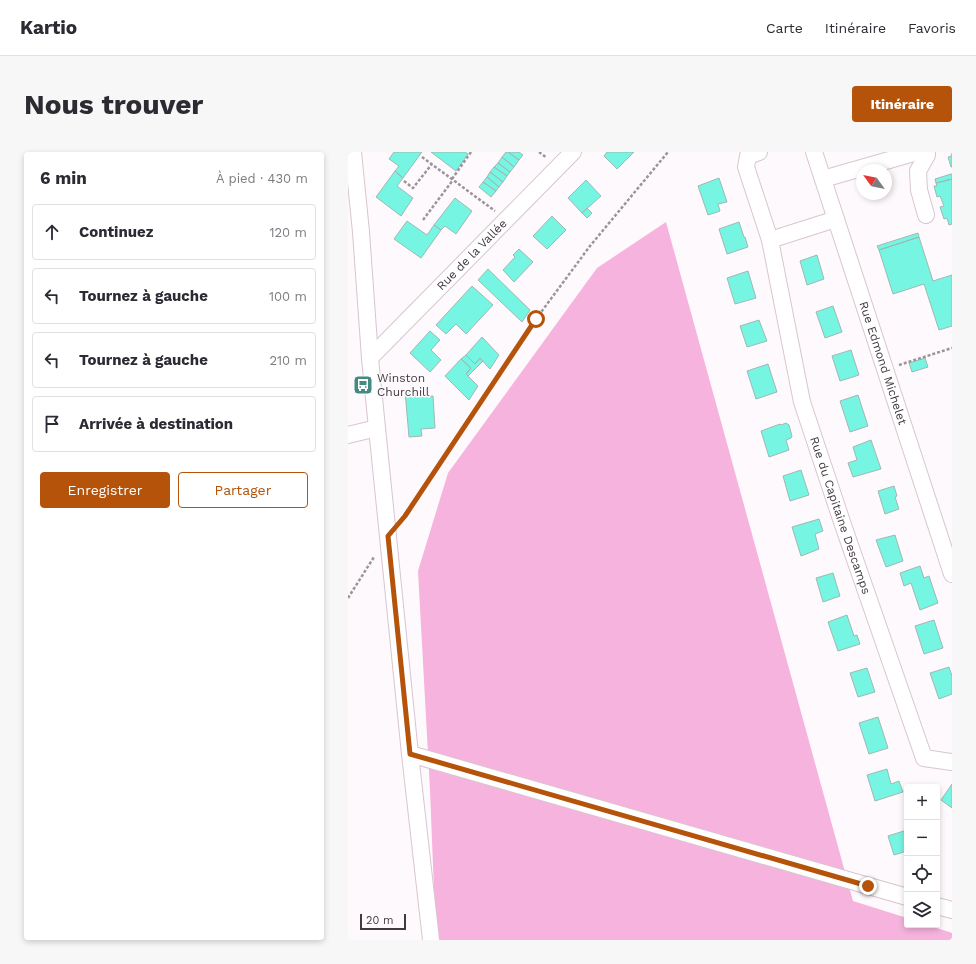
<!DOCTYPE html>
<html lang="fr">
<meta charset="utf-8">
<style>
body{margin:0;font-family:"Work Sans",sans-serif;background:#f7f7f7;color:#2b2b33}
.controls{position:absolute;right:12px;bottom:12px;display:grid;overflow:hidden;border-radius:4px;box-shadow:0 2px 6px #0003}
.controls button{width:36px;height:36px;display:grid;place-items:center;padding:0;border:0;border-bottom:1px solid #e1e1e2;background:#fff;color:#2b2b33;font:20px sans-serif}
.compass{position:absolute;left:508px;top:12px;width:36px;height:36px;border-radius:50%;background:#fff;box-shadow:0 2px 6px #0003;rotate:303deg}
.scale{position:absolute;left:12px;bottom:10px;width:46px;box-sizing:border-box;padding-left:4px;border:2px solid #423a3f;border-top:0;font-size:11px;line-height:14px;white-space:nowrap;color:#423a3f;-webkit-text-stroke:3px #fdf9fc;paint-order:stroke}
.stop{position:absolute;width:12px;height:12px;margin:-9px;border:3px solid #b45309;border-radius:50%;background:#fff}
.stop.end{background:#b45309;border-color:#fff;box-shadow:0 1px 4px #0008}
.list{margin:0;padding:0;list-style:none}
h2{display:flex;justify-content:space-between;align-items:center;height:52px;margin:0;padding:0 16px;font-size:17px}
h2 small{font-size:13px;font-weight:400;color:#7c7c81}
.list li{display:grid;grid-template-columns:26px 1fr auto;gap:12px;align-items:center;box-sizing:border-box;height:56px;margin:0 8px 8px;padding:0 8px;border:1px solid #e1e1e2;border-radius:4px}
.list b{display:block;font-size:15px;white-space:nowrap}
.list em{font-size:13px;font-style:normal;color:#7c7c81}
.actions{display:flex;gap:8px;padding:12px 16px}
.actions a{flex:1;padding:9px 0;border:1px solid #b45309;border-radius:4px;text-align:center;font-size:14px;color:#b45309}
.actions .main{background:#b45309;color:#fff}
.icon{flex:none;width:22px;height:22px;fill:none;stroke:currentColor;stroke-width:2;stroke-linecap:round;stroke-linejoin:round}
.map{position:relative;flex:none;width:604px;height:788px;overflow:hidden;border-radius:4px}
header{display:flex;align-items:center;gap:24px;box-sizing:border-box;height:56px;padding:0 20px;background:#fff;border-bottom:1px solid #e1e1e2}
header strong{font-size:19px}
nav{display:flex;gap:22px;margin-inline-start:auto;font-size:14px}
.intro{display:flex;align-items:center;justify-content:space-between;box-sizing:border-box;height:96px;padding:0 24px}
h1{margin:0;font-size:28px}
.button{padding:10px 18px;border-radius:4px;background:#b45309;color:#fff;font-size:14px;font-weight:700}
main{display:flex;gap:24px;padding:0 24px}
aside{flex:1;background:#fff;border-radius:4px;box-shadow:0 2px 6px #0003}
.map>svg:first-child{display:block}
.forest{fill:#f6b3dd}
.building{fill:#76f5e3;stroke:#a0b8b4}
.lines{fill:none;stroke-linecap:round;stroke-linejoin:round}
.minor-casing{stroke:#d9c5d1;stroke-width:18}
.path{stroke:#9b9599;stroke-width:2.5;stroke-dasharray:3 2;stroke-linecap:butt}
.minor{stroke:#fff;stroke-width:16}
.route{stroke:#b45309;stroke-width:5}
.labels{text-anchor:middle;stroke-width:3;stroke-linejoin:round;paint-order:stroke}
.street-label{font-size:12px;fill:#423a3f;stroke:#fdf9fc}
.poi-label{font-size:12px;fill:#423a3f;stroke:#fdf9fc;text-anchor:start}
</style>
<header>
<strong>Kartio</strong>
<nav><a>Carte</a><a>Itinéraire</a><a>Favoris</a></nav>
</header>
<div class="intro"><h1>Nous trouver</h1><a class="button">Itinéraire</a></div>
<main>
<aside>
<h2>6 min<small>À pied · 430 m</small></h2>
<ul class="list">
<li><svg class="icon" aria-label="ahead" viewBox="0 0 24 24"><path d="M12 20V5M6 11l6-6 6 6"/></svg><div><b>Continuez</b></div><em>120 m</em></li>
<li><svg class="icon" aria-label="left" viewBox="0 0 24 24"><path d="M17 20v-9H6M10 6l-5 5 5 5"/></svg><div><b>Tournez à gauche</b></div><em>100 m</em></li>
<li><svg class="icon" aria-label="left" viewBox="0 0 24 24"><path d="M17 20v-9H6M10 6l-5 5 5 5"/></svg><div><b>Tournez à gauche</b></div><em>210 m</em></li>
<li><svg class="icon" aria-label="arrive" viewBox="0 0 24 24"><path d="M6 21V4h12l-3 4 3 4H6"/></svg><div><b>Arrivée à destination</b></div></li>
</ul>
<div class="actions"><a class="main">Enregistrer</a><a>Partager</a></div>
</aside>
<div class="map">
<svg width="604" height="788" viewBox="0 0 604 788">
<rect width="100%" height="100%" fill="#fdf9fc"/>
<path class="forest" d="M318,70L505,749L559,766V773H580L604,781V788H88L82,638L70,419L100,321L249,116Z"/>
<path class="building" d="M46,0H74L55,26L47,19L51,14L41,7Z
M83,0H117L120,2L108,19Z
M158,0H160L171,8L166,15L154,5Z
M160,0H171L175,3L171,8Z
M259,0H286L269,17L256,4Z
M603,0H604V15H603L600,5L604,4Z
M154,5L166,15L162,20L150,11Z
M150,11L162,20L159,24L146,15Z
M146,15L159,24L155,30L142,20Z
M47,19L55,26L49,34L65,46L53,64L28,45Z
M142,20L155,30L151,35L139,25Z
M603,22H604V27L588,31L587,27Z
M139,25L151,35L148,39L135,30Z
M371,26L379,50L370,52L372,59L360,63L350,34Z
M604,27V72L601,73L599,66L596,67L592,55L596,54L592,44L589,45L586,34H589L588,31Z
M238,28L253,44L234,61L220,46Z
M135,30L148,39L143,45L131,35Z
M107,46L124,59L108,82L97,74L93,78L86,73Z
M239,56L244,61L239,66L234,61Z
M204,64L218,78L199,97L185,84Z
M59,69L79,83L86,73L93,78L73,106L46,87Z
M391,70L396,85H397L400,95L379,102L371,77Z
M570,81L571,85L531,98L529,94Z
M571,85L585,129L604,123V174L591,178L576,132L545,142L531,98Z
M171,97L185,110L166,130L155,118L167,105L165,103Z
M469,103L476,127L459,133L452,109Z
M140,117L182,158L174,170L130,128Z
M400,119L408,146L387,152L379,126Z
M124,134L145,153L118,182L108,172L98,182L88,173Z
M485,154L494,180L477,186L468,160Z
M411,168L419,189L399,195L392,174Z
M82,179L92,188L83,198L93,208L82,220L62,201Z
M134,185L151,203L142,217L132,206L127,212L118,203Z
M503,198L511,223L492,229L484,204Z
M118,203L127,212L132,206L135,209L120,224L118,222L123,216L113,207Z
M577,206L580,215L564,220L561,211Z
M113,207L123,216L118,222L130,234L121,248L97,224Z
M420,212L429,240L408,247L399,219Z
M70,238L71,245L85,244L87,276L73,277L74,284L61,285L57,239Z
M510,243L520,274L502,280L492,249Z
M438,271L441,273L444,284L443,286L438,288L441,298L421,305L413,279L432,272L433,273Z
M523,288L533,317L505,325L500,311L509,308L505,295Z
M453,318L461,343L442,349L435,324Z
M546,334L549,344L547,345L551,357L537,362L530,339Z
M471,367L475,379L467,382L471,397L453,404L444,375Z
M547,383L555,409L538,415L528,388Z
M572,414L576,426L581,424L590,451L572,458L563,431L556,434L552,421Z
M485,421L492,444L475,450L468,426Z
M499,463L506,484L509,483L512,492L490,499L480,470Z
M586,468L595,496L576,502L567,474Z
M601,515L604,524V542L591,547L582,521Z
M519,516L527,540L510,545L502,521Z
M530,565L540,596L521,602L511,571Z
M539,617L543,632L551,629L555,640L527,649L519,623Z
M604,632V656L593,648Z
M559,678V699L546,703L540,684Z"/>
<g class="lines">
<g class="minor-casing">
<g id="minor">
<path d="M5,0L13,80L22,206L29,276L62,602L559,745"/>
<path d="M411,0L400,4L398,15L422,88"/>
<path id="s1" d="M466,0L604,422"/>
<path d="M475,27L562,2L564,0"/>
<path d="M578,63L571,38L570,19L579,3V0"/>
<path id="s2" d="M488,67L422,88L454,250L495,373L576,606L604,610"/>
<path id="s3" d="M22,206L225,0"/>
<path d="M0,283L29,276"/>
<path d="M62,602L83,788"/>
<path d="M589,754L604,758"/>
</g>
</g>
<path class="path" d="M191,0L199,6
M74,5L147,59
M104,27L123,0
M56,29L65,36L84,12
M75,68L105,28
M551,213L604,196
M54,367L188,167L242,94L320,0
M0,446L26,405"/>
<use href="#minor" class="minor"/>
</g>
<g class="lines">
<path class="route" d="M188,167L57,364L40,384L62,602L520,734"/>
</g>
<defs>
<g id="bus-square" transform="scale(1)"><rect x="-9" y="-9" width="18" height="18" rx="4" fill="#458a80" stroke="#fdf9fc"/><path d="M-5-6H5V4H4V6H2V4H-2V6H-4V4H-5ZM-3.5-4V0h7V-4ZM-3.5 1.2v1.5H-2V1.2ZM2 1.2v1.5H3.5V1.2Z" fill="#fff"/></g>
</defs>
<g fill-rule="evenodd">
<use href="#bus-square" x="15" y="233"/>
</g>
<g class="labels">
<g class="street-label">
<text dy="4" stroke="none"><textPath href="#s3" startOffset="145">Rue de la Vallée</textPath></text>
<text dy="4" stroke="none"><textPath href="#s1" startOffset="222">Rue Edmond Michelet</textPath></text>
<text dy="4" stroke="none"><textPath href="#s2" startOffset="354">Rue du Capitaine Descamps</textPath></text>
</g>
<g class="poi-label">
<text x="29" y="230">Winston<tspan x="29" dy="14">Churchill</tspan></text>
</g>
</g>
</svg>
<div class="controls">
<button>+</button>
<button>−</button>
<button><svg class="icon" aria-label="locate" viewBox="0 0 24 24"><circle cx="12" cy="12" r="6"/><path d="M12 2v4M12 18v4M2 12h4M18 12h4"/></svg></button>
<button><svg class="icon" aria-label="layers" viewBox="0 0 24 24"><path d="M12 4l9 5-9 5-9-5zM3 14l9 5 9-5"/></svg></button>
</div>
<svg class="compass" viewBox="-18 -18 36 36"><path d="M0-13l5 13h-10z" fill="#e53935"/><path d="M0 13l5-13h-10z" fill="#7c7c81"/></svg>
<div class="scale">20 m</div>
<div class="stop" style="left:188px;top:167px"></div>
<div class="stop end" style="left:520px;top:734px"></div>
</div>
</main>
